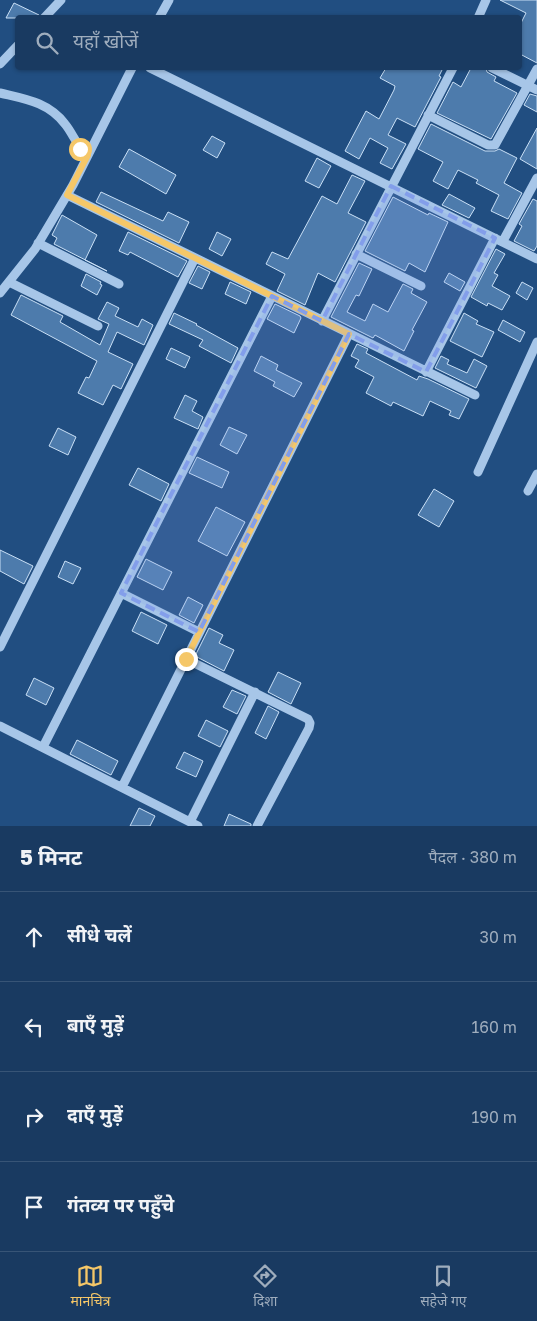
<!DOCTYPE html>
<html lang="hi">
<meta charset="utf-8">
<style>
body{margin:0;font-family:"Golos Text","Noto Sans Devanagari",sans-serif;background:#224167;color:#f1f3f6}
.stop{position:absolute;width:15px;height:15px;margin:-11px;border:4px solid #f5c768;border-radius:50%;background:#fff}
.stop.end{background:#f5c768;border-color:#fff;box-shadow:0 1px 5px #0008}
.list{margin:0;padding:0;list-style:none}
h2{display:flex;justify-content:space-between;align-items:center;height:65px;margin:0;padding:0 20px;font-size:21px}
h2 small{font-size:16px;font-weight:400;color:#9fadbd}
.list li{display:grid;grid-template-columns:32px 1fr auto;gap:15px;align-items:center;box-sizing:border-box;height:90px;padding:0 20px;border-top:1px solid #375476}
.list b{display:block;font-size:19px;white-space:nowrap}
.list em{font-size:16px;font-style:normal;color:#9fadbd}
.icon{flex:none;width:28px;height:28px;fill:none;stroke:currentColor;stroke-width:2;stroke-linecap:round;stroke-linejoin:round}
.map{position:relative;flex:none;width:537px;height:826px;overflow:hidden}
.search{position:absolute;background:#193a61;box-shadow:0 1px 4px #0004;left:15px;right:15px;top:15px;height:55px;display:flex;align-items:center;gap:12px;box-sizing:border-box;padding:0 18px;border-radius:5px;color:#9fadbd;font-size:19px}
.sheet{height:425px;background:#193a61}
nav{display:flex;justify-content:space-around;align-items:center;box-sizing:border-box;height:70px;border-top:1px solid #375476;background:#193a61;font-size:14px;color:#9fadbd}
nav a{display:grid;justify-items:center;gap:2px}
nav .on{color:#f5c768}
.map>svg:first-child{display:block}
.building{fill:#4d7bac;stroke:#cae0f6}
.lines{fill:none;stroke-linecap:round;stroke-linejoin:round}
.minor{stroke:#a7c6e8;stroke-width:9}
.route{stroke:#f5c768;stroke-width:6}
.marked{fill:#839eea;fill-opacity:0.2;stroke:#839eea;stroke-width:4;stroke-dasharray:10 6;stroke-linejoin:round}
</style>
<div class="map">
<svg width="537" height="826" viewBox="0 0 537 826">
<rect width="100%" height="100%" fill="#214e81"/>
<path class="building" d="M500,0H537V63L520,54V25L526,13Z
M14,3L39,15L38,18H6Z
M386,68H443L439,76L441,77L415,127L397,118L388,135L406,144L392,169L380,163L388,148L370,138L359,159L345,151L366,111L379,119L394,90L395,86L380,78Z
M471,68H486L487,72L496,77L494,81L517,93L491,139L437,113L453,82L461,87Z
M530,94L537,96V112L524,105Z
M431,124L485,151H495L499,149L517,158L504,183L522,193L508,219L491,211L499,195L476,183L478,180L458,170L448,189L433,181L443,162L418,149Z
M537,128V169L520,159Z
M212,136L225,143L217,158L203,150Z
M129,149L176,175L166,194L119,167Z
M317,158L331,166L319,188L305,181Z
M352,175L365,181L348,213L366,222L335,282L318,273L305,305L277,291L285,274L266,264L272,252L288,259L322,196L337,204Z
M101,192L163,221L168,212L189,222L179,243L96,202Z
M449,194L475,208L469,218L442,205Z
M393,197L428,215L429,213L448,222L425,272L409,263L405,271L365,251Z
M533,199L537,201V246L534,251L514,241L522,226L519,224Z
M62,215L97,235L85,260L107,271L54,244L57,238L52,235Z
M128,232L187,261L178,277L130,252L128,255L119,251Z
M217,232L231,239L222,256L209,249Z
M496,249L505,254L494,273L498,275L492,286L510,296L502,310L488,303L487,306L471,297Z
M359,263L372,269L359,296L356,295L347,312L365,321L373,304L388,312L403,284L413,289L411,293L427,302L412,330L414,331L404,351L375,335L373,338L331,317Z
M198,266L210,272L202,289L189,283Z
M449,273L465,282L460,291L444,282Z
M86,274L101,282L100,284L102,285L97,295L81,286Z
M230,282L251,292L246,304L225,294Z
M522,282L533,288L527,300L516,293Z
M21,295L63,316L60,322L100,345L109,324L98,319L107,302L119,308L115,316L138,327L142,319L153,325L144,345L117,332L108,352L133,364L121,389L113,385L103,405L78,393L86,377L89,378L97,361L11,315Z
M275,304L300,316L301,318L294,333L267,319Z
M174,313L197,324L196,325L238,348L231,363L199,346L203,340L169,324Z
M464,313L478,321L476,324L494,332L482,357L450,341Z
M503,320L525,332L520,342L498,330Z
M357,344L368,349L366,353L417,380L419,376L428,379L469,399L459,419L449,415L451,411L430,401L423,416L393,402L391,406L366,393L374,377L355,367L359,360L351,356Z
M171,348L190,357L185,368L166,359Z
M261,356L278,365L276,370L302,383L294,397L273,386L275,382L254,371Z
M441,356L449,360L447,364L467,373L474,359L487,366L476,388L435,368Z
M185,395L197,401L192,411L203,417L198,429L174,418Z
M229,427L247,435L237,454L220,445Z
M58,428L76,437L68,455L49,446Z
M197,457L229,472L222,488L189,473Z
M138,468L169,484L161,501L129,485Z
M434,489L454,501L439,527L418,515Z
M216,507L245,522L227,556L198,541Z
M0,550L33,566L24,584L0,571Z
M146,559L172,572L163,590L137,577Z
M65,561L81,568L73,584L58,577Z
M188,597L203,605L194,623L179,615Z
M141,612L167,625L158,644L132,631Z
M209,628L223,635L219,643L234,650L224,671L195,656Z
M278,672L301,683L291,704L268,692Z
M34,678L54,688L46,705L26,695Z
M232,690L246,696L237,714L223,707Z
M268,706L279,712L266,739L255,733Z
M206,720L228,731L220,747L198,736Z
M77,740L118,761L111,775L70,754Z
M184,752L203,761L196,777L176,768Z
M139,808L155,816L150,826H130Z
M229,814L251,824V826H224Z"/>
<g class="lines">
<path class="minor" d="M44,18L61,0
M159,18L169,0
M478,18L486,0
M0,64L18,45
M150,68L537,259
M492,68L537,90
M0,93C25,99 48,102 65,124C74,135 76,146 88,155
M428,115L488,145H495L537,69
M67,195L475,395
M503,241L537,178
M38,243L119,284
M356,254L421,286
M9,282L98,326
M0,293L35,249L73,185L132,68
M322,321L453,68
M426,372L495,238
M478,472L537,342
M528,491L537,474
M121,593L199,632
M0,647L195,258
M186,659L308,719L310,723L309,728L257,826
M0,726L198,826
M43,747L272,296
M122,787L349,334
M190,822L255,692"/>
</g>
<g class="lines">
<path class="route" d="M80,149L88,155L67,195L349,334L186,659"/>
</g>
<path class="marked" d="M391,186L495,238L426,372L349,334L199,632L121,593L272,296L322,321Z"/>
</svg>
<div class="stop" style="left:80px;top:149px"></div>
<div class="stop end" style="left:186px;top:659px"></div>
<div class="search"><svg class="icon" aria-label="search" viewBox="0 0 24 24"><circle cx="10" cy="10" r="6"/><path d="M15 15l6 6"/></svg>यहाँ खोजें</div>
</div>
<section class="sheet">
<h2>5 मिनट<small>पैदल · 380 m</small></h2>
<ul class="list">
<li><svg class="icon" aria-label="ahead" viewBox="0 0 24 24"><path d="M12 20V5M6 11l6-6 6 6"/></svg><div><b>सीधे चलें</b></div><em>30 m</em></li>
<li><svg class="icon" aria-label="left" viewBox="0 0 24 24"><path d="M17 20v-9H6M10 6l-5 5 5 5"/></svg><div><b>बाएँ मुड़ें</b></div><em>160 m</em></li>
<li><svg class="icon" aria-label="right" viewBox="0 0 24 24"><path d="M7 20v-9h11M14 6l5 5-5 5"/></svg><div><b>दाएँ मुड़ें</b></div><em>190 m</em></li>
<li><svg class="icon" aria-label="arrive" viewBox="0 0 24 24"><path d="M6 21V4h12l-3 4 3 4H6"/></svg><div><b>गंतव्य पर पहुँचे</b></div></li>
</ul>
</section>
<nav>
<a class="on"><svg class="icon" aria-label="map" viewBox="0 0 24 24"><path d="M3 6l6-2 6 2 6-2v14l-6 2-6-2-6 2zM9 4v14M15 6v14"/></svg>मानचित्र</a>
<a><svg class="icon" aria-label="directions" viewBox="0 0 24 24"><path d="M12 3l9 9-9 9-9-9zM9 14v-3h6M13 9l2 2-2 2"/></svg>दिशा</a>
<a><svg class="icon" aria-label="saved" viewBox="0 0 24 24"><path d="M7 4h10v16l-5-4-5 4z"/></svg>सहेजे गए</a>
</nav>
